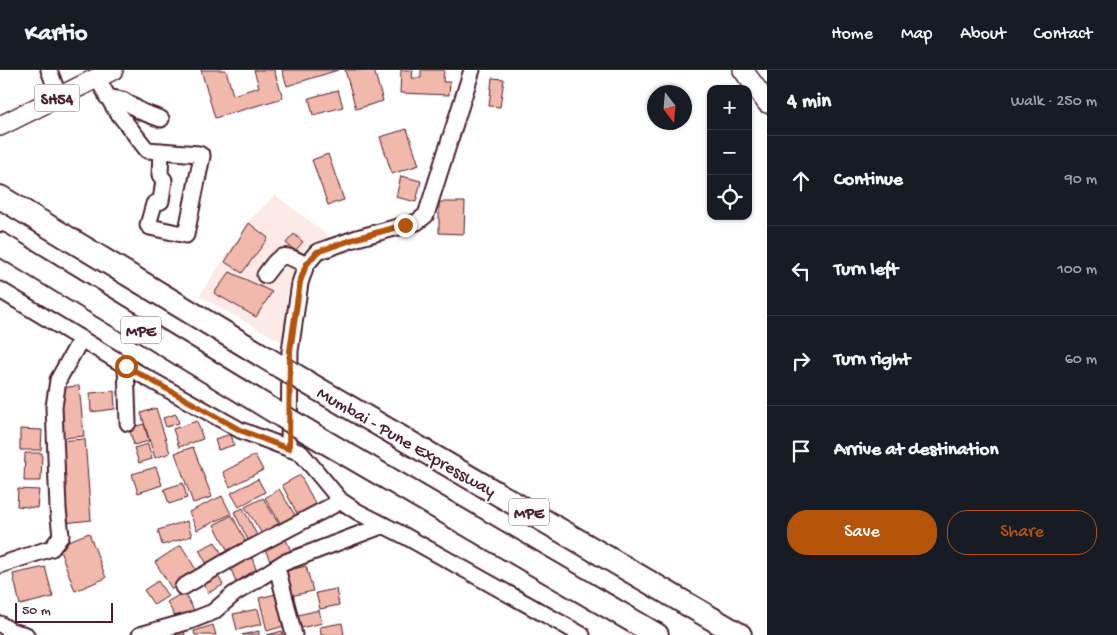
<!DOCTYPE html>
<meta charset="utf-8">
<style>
body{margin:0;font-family:"Gochi Hand",sans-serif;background:#20242c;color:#f1f3f6}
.controls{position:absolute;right:15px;top:15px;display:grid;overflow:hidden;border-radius:10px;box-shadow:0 1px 4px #0004}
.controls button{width:45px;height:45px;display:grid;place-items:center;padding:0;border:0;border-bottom:1px solid #363941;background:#171b24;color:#f1f3f6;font:25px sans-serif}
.compass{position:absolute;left:647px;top:15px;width:45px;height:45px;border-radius:50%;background:#171b24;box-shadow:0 1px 4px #0004;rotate:164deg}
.scale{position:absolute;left:15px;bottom:12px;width:98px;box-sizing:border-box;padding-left:5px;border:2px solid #4a1f2b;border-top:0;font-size:14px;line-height:18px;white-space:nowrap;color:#4a1f2b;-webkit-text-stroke:4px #fff;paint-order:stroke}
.stop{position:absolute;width:15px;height:15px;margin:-11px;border:4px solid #b45309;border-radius:50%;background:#fff}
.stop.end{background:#b45309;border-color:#fff;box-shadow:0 1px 5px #0008}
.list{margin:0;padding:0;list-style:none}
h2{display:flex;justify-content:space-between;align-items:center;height:65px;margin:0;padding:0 20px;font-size:21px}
h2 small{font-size:16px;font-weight:400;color:#9ea1a6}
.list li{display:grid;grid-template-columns:32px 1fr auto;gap:15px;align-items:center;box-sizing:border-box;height:90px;padding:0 20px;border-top:1px solid #363941}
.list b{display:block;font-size:19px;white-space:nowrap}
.list em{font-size:16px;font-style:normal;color:#9ea1a6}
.actions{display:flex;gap:10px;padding:15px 20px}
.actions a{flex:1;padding:11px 0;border:1px solid #b45309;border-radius:20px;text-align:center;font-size:18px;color:#b45309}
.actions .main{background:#b45309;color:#fff}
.icon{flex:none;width:28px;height:28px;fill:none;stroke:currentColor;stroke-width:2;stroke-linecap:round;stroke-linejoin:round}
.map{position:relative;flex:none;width:767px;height:565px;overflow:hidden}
header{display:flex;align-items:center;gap:30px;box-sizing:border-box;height:70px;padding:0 25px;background:#171b24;border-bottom:1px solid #363941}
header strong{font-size:24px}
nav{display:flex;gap:28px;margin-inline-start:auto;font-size:18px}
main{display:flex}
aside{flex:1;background:#171b24}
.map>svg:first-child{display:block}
.built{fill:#fbeae6}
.building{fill:#f2b8ab;stroke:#4a1f2b}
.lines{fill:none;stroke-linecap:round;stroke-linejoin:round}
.minor-casing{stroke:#4a1f2b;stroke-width:19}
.major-casing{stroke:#4a1f2b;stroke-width:22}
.highway-casing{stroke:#4a1f2b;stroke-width:26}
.minor{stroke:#fff;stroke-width:15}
.major{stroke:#fff;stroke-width:19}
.highway{stroke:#fff;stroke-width:22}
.highway-bridge-casing{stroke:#4a1f2b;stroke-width:26;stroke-linecap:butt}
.highway-bridge{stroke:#fff;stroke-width:22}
.route{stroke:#b45309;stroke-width:6}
.labels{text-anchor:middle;stroke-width:4;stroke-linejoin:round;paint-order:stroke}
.shield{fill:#fff;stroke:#80626b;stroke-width:1}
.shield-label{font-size:16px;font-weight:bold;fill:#4a1f2b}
.street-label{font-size:18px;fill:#4a1f2b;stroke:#fff}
</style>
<header>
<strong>Kartio</strong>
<nav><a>Home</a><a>Map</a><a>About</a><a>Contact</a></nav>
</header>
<main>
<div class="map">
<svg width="767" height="565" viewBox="0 0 767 565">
<rect width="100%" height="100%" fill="#fff"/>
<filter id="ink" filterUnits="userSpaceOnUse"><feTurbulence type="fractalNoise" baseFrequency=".02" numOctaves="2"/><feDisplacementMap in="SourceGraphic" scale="10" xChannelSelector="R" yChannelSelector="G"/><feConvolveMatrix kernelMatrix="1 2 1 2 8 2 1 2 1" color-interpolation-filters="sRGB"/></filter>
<g filter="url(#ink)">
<path class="built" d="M275,125L330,167L312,173L297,187L287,224L284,273L199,226L250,150Z"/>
<path class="building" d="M201,0H226L233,25L259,17L254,0H274L283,28L215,48Z
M282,0H338L287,16Z
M345,0H374L383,31L356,39Z
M401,0H413L412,8H421V0H444L443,12H450L449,25L400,23Z
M492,8L504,9L500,37L489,36Z
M338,20L343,37L313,45L309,28Z
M407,59L419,95L392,104L380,67Z
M328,84L344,130L328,135L312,90Z
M401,106L421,111L416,132L396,127Z
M439,132H465L464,164L439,163Z
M249,153L268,168L242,203L225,192Z
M294,164L303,172L295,181L286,173Z
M230,202L272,222L256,247L214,223Z
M79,316L84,366L62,368L58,318Z
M114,321L115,339L91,342L90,323Z
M156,338L170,383L155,388L141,343Z
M176,344L179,353L166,357L163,348Z
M197,351L203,369L179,377L173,359Z
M144,354L149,371L134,375L129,358Z
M20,359L42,360L41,380H20Z
M231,364L234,375L218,380L215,369Z
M85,369L91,450L64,453L57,371Z
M148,374L152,389L139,393L134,378Z
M193,377L212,427L193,433L175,383Z
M25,383H42L41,411H24Z
M255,385L263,400L230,417L223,402Z
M156,397L162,415L138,423L132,404Z
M300,405L320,442L301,451L282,415Z
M258,409L265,422L239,437L231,423Z
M183,413L187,428L169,434L164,419Z
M18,419L39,420L37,438L17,436Z
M279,419L297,448L282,456L265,428Z
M222,426L231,444L197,460L189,442Z
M263,428L282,459L264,467L245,437Z
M243,438L259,469L250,474L234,442Z
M232,445L248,476L230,485L214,455Z
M187,451L192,466L162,475L158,460Z
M89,463L106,508L75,521L58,475Z
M285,467L292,484L271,493L263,475Z
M215,472L225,489L209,498L199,480Z
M181,475L198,503L172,519L155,492Z
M252,488L259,507L237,515L230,496Z
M306,496L313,521L291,526L285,501Z
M45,497L53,527L20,535L13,504Z
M216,502L223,515L208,523L203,514L210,510L208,507Z
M158,511L168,526L154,535L144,520Z
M336,519L339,535L320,539L316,523Z
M184,522L195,542L178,552L167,532Z
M276,524L284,556L267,561L259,528Z
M258,539L262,554L237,560L233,544Z
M319,540L322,553L301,558L298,545Z
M342,553L344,565H321L320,557Z
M213,555L216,565H195L194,561Z
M183,557L185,565H168Z
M259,561V565H242Z
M282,561L283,565H267Z"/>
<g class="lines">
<g class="minor-casing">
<path id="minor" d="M49,0L59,27
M97,8L115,39L147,80L199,84L202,86L186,165L150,157L148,155L154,134L161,131L164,110L160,105L161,81
M107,27L123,30L142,42L161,49
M265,205C281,183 282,182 306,195
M0,220L126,296L240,360L301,383L341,431L358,442L405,466L582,565
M126,296L128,353
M289,379L290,281L300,213L306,195L317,182L357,168L417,152L426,145L472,0
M0,495L52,478L61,466L58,439L54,337L58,310L81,269
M277,497L294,565
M183,517L236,486L341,431
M0,554L11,561L26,565
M140,565L190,551L213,542L234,524L283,493L384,455"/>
</g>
<g class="major-casing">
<path id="major" d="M743,0L767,33
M0,56L113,0"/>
</g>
<g class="highway-casing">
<path id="highway" d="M0,127L281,297
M0,174L282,346
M318,319L740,565
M322,370L657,565"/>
</g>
<use href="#minor" class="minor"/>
<use href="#major" class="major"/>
<use href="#highway" class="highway"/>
<g class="highway-bridge-casing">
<path id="highway-bridge" d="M281,297L318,319
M282,346L322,370"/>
</g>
<use href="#highway-bridge" class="highway-bridge"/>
</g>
</g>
<g class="lines" filter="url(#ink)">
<path class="route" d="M126,296L240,360L289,379L290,281L300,212L306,195L317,182L357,168L405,155"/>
</g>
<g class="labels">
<g class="shield">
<rect x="34.5" y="14.5" width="45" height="27" rx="4"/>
<rect x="121" y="246.5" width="40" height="27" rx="4"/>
<rect x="509" y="428.5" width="40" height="27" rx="4"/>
</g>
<g class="shield-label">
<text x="57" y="34">SH54</text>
<text x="141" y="266">MPE</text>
<text x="529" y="448">MPE</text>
</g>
<g class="street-label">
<text transform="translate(407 371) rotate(30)" y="6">Mumbai - Pune Expressway</text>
</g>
</g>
</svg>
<div class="controls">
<button>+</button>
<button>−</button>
<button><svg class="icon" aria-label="locate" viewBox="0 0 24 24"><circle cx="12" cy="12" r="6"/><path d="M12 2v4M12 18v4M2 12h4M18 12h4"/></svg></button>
</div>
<svg class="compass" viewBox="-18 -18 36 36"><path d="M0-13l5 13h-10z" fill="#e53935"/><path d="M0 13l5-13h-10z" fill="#9ea1a6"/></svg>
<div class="scale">50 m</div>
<div class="stop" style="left:126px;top:296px"></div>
<div class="stop end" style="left:405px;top:155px"></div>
</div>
<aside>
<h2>4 min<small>Walk · 250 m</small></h2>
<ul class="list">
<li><svg class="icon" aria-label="ahead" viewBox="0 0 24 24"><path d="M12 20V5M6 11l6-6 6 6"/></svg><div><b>Continue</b></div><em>90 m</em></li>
<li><svg class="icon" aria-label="left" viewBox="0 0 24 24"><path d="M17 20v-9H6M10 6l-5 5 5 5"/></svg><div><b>Turn left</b></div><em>100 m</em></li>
<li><svg class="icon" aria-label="right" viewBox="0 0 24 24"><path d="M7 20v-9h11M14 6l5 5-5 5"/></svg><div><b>Turn right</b></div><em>60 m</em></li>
<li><svg class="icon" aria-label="arrive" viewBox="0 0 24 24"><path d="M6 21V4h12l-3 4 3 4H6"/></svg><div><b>Arrive at destination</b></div></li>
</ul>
<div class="actions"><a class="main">Save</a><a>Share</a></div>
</aside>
</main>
